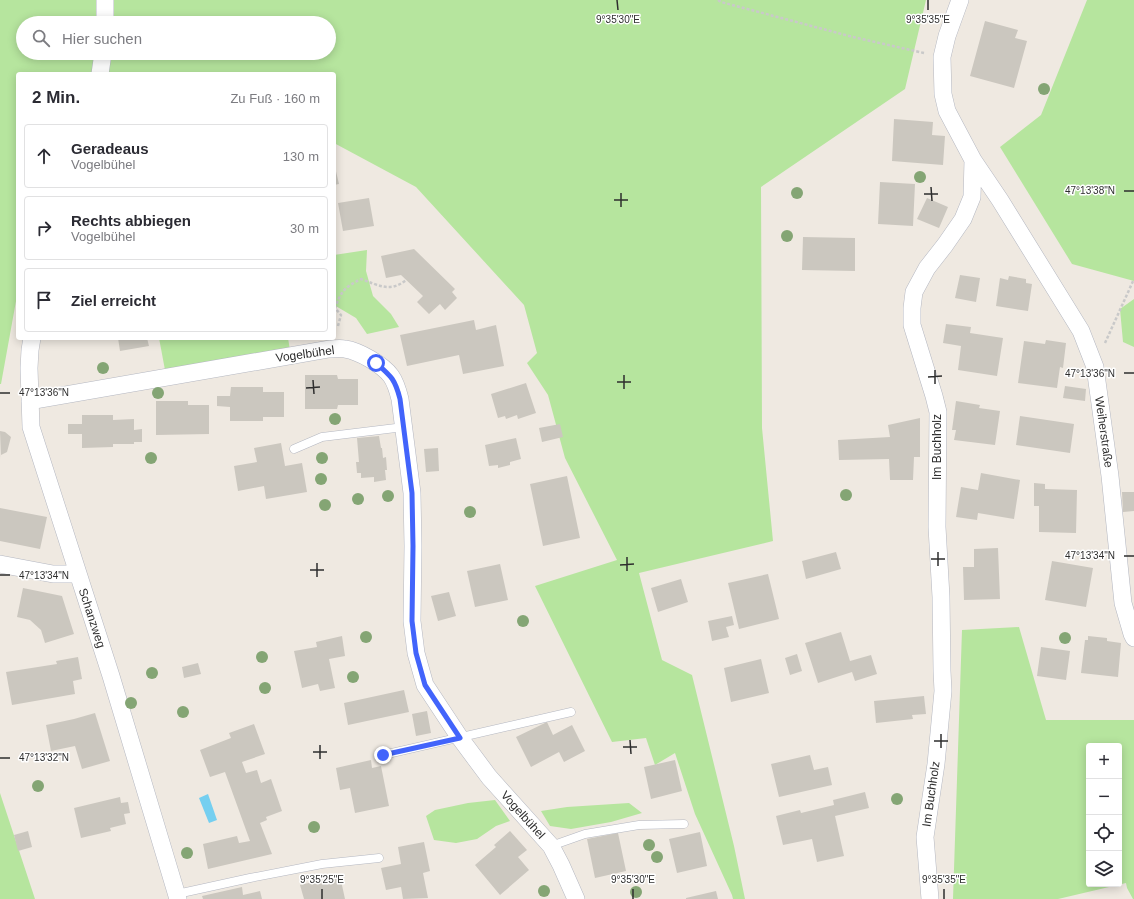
<!DOCTYPE html>
<html lang="de">
<meta charset="utf-8">
<style>
body{margin:0;font-family:Arial,sans-serif;background:#f7f7f7;color:#2b2b33}
.controls{position:absolute;right:12px;bottom:12px;display:grid;overflow:hidden;border-radius:4px;box-shadow:0 2px 10px #0003}
.controls button{width:36px;height:36px;display:grid;place-items:center;padding:0;border:0;border-bottom:1px solid #e1e1e2;background:#fff;color:#2b2b33;font:20px sans-serif}
.stop{position:absolute;width:12px;height:12px;margin:-9px;border:3px solid #4264fb;border-radius:50%;background:#fff}
.stop.end{background:#4264fb;border-color:#fff;box-shadow:0 1px 4px #0008}
.list{margin:0;padding:0;list-style:none}
h2{display:flex;justify-content:space-between;align-items:center;height:52px;margin:0;padding:0 16px;font-size:17px}
h2 small{font-size:13px;font-weight:400;color:#7c7c81}
.list li{display:grid;grid-template-columns:26px 1fr auto;gap:12px;align-items:center;box-sizing:border-box;height:64px;margin:0 8px 8px;padding:0 8px;border:1px solid #e1e1e2;border-radius:4px}
.list b{display:block;font-size:15px;white-space:nowrap}
.list p{margin:0;font-size:13px;white-space:nowrap;color:#7c7c81}
.list em{font-size:13px;font-style:normal;color:#7c7c81}
.icon{flex:none;width:22px;height:22px;fill:none;stroke:currentColor;stroke-width:2;stroke-linecap:round;stroke-linejoin:round}
.map{position:relative;flex:none;width:1134px;height:899px;overflow:hidden}
.search{position:absolute;background:#fff;box-shadow:0 2px 10px #0003;left:16px;top:16px;width:320px;height:44px;display:flex;align-items:center;gap:10px;box-sizing:border-box;padding:0 14px;border-radius:22px;color:#7c7c81;font-size:15px}
.panel{position:absolute;background:#fff;box-shadow:0 2px 10px #0003;left:16px;top:72px;width:320px;height:268px;border-radius:4px}
.map>svg:first-child{display:block}
.green{fill:#b6e59e;fill-rule:evenodd}
.water{fill:#75cff0}
.building{fill:#cbc7bf}
.lines{fill:none;stroke-linecap:round;stroke-linejoin:round}
.lane-casing{stroke:#b4b7c1;stroke-width:9}
.street-casing{stroke:#b4b7c1;stroke-width:18}
.path{stroke:#c9c9c9;stroke-width:2.5;stroke-dasharray:3 2;stroke-linecap:butt}
.lane{stroke:#fff;stroke-width:8}
.street{stroke:#fff;stroke-width:17}
.tree{fill:#84a574}
.route{stroke:#4264fb;stroke-width:5}
.ticks{fill:none;stroke:#2e2e2e;stroke-width:1.5}
.labels{text-anchor:middle;stroke-width:3;stroke-linejoin:round;paint-order:stroke}
.street-label{font-size:12px;fill:#2e2e2e;stroke:#fff}
.ticks-label{font-size:10px;text-anchor:middle;fill:#2e2e2e;stroke:#fff;stroke-width:3;stroke-linejoin:round;paint-order:stroke}
</style>
<div class="map">
<svg width="1134" height="899" viewBox="0 0 1134 899">
<rect width="100%" height="100%" fill="#efe9e1"/>
<path class="green" d="M0,0H926L905,89L761,187L762,428L773,541L639,573L662,660L692,675L734,846L745,899H733L732,895L695,814L675,753L655,765L646,738L612,742L535,586L617,560L565,458L548,395L527,363L537,353L524,305L416,187L334,143V74H18V290L1,384H0ZM23,23H329V53H23Z
M1087,0H1134V281L1072,264L1000,147L1041,115Z
M367,250L366,271L373,296L391,314L399,327L367,334L356,318L334,305V255Z
M1134,299V347L1123,342L1120,309Z
M159,338H288L290,350L165,370Z
M1019,627L1046,720H1134V899H1133L1127,888L1126,883L1058,899H953L962,630ZM1089,746H1119V884H1089Z
M0,793L35,899H0Z
M495,800L510,821L496,826L477,839L456,843L434,840L426,816L435,810L468,803Z
M629,803L642,813L611,822L571,829L550,826L541,811L567,807Z"/>
<path class="water" d="M208,794L217,820L209,823L199,798Z"/>
<path class="building" d="M985,21L1018,30L1015,38L1027,41L1014,88L970,76Z
M894,119L933,122L932,135L945,136L943,165L892,161Z
M334,163L339,184L334,185Z
M880,182L915,184L913,226L878,224Z
M369,198L374,226L343,231L338,203Z
M927,198L948,207L939,228L917,219Z
M803,237L855,238V271L802,270Z
M414,249L455,289L452,292L457,298L445,310L440,304L429,314L417,302L423,296L401,275L386,278L381,256Z
M960,275L980,278L976,302L955,298Z
M1009,276L1026,279V283L1032,284L1028,311L996,306L1000,278L1008,280Z
M474,320L476,330L496,325L504,366L463,374L459,355L407,366L400,335Z
M946,324L971,327L970,333L1003,338L997,376L958,370L961,346L943,343Z
M118,338H147L149,346L120,351Z
M1046,340L1066,343L1063,368L1060,367L1057,388L1018,383L1024,341L1045,344Z
M305,375H337L338,379H358V405H338L337,409H305Z
M526,383L536,413L518,419L517,415L506,419L505,416L498,418L491,394Z
M1065,386L1086,389L1085,401L1063,398Z
M231,387H263V392H284V417H263V421H230V407L217,406V396H230Z
M156,401H188V405H209V434L156,435Z
M956,401L980,405L979,408L1000,411L995,445L954,440L956,430H952Z
M82,415H113V420L134,419V430L142,429V442H134V444H113V447L82,448V434H68V424H82Z
M1020,416L1074,424L1070,453L1016,445Z
M920,418V457H914L913,480H890L889,459L839,460L838,440L890,437L888,425Z
M560,424L563,437L542,442L539,428Z
M0,431L5,432L11,437L7,452L1,455V459Z
M379,436L381,448H382L383,458L386,457L387,470H385L386,480L374,482V477L361,478V473H357L356,462H359L357,438Z
M516,438L521,459L510,462V465L498,468V465L489,466L485,445Z
M281,443L285,466L302,463L307,492L266,499L264,486L238,491L234,466L257,462L254,448Z
M438,448L439,471L426,472L424,449Z
M981,473L1020,480L1014,519L978,513L977,520L956,517L961,487L978,490Z
M567,476L580,538L543,546L530,484Z
M1034,483L1045,484V489L1077,490L1076,533L1039,532V506H1034Z
M1122,492H1134V511L1123,512Z
M0,508L47,517L40,549L0,541Z
M998,548L1000,599L964,600L963,567H974V549Z
M836,552L841,569L806,579L802,561Z
M1052,561L1093,568L1086,607L1045,600Z
M500,564L508,600L475,607L467,571Z
M768,574L779,619L739,629L728,583Z
M681,579L688,602L658,612L651,588Z
M23,588L62,596L74,634L45,643L41,630L30,620L17,617Z
M449,592L456,616L438,621L431,596Z
M732,616L734,625L726,627L729,637L712,641L708,621Z
M841,632L850,661L871,655L877,674L855,681L852,672L818,683L805,643Z
M342,636L345,656L329,659L335,688L320,691L318,684L302,688L294,651L317,647L316,642Z
M1088,636L1107,638V641L1121,643L1118,677L1081,673L1085,640H1088Z
M1041,647L1070,651L1066,680L1037,676Z
M797,654L802,671L790,675L785,658Z
M78,657L82,679L73,681L75,694L12,705L6,672L57,664L56,661Z
M761,659L769,693L731,702L724,668Z
M198,663L201,674L184,678L182,667Z
M404,690L409,712L348,725L344,703Z
M924,696L926,714L912,715L913,719L876,723L874,701Z
M427,711L431,733L416,736L412,714Z
M95,713L110,761L82,769L75,746L51,751L46,725L74,719Z
M547,722L553,735L572,725L585,751L564,762L559,752L531,767L516,737Z
M254,724L265,754L242,762L246,773L257,770L261,783L271,779L282,811L266,817L267,820L260,823L272,854L208,869L203,844L237,836L239,843L250,841L225,772L210,777L200,750L231,738L229,733Z
M810,755L814,770L828,767L832,785L779,797L771,764Z
M371,760L372,768L381,766L389,806L355,813L350,788L340,790L336,768Z
M675,760L682,791L651,799L644,767Z
M865,792L869,808L835,816L844,856L817,862L812,839L783,845L776,816L800,810L801,813L834,805L833,800Z
M120,797L121,803L128,802L130,813L124,814L126,824L110,828L111,831L81,838L74,808Z
M28,831L32,847L18,851L14,835Z
M510,831L527,850L518,857L529,870L500,895L475,865L496,847L494,845Z
M700,832L707,866L677,873L669,839Z
M618,833L626,871L595,878L587,839Z
M424,842L430,871L423,873L428,898L403,899L401,887L386,890L381,868L401,864L398,847Z
M340,876L345,899H304L300,885Z
M242,887L243,895L260,891L262,899H203L202,896Z
M716,891L718,899H686V898Z"/>
<g class="lines">
<g class="lane-casing">
<path id="lane" d="M294,449L322,437L404,427
M383,755L571,712
M551,846L585,834L639,825L684,824
M177,894L250,878L322,864L379,858"/>
</g>
<g class="street-casing">
<path id="street" d="M105,0V23
M960,0L947,36L942,57L943,94L947,111L973,160L1000,200L1081,331L1095,367L1110,476L1123,603L1132,634L1134,638
M100,74L103,53
M32,338L30,350L29,368L31,427L111,676L178,899
M30,401L329,349C334,349 340,348 345,349C359,351 383,365 391,376C396,383 398,391 400,399L412,493L413,546L412,621L416,653L425,685L460,738L489,777L551,846L561,865L576,899
M0,564L53,574H78
M930,899L925,837L936,764L943,691L942,671L941,597L937,527L938,412L934,396L912,325V308L914,292L927,268L945,245L963,219L972,197L973,160"/>
</g>
<path class="path" d="M718,0L721,2L853,37L924,53
M338,326L341,315L335,308C341,291 345,287 361,279C378,285 390,293 406,280
M1105,343L1134,279"/>
<use href="#lane" class="lane"/>
<use href="#street" class="street"/>
</g>
<g class="tree">
<circle cx="1044" cy="89" r="6"/>
<circle cx="920" cy="177" r="6"/>
<circle cx="797" cy="193" r="6"/>
<circle cx="787" cy="236" r="6"/>
<circle cx="103" cy="368" r="6"/>
<circle cx="158" cy="393" r="6"/>
<circle cx="335" cy="419" r="6"/>
<circle cx="151" cy="458" r="6"/>
<circle cx="322" cy="458" r="6"/>
<circle cx="321" cy="479" r="6"/>
<circle cx="846" cy="495" r="6"/>
<circle cx="388" cy="496" r="6"/>
<circle cx="358" cy="499" r="6"/>
<circle cx="325" cy="505" r="6"/>
<circle cx="470" cy="512" r="6"/>
<circle cx="523" cy="621" r="6"/>
<circle cx="366" cy="637" r="6"/>
<circle cx="1065" cy="638" r="6"/>
<circle cx="262" cy="657" r="6"/>
<circle cx="152" cy="673" r="6"/>
<circle cx="353" cy="677" r="6"/>
<circle cx="265" cy="688" r="6"/>
<circle cx="131" cy="703" r="6"/>
<circle cx="183" cy="712" r="6"/>
<circle cx="38" cy="786" r="6"/>
<circle cx="897" cy="799" r="6"/>
<circle cx="314" cy="827" r="6"/>
<circle cx="649" cy="845" r="6"/>
<circle cx="187" cy="853" r="6"/>
<circle cx="657" cy="857" r="6"/>
<circle cx="544" cy="891" r="6"/>
<circle cx="636" cy="892" r="6"/>
</g>
<g class="lines">
<path class="route" d="M376,363C391,376 395,379 400,399L412,493L413,546L412,621L416,653L425,685L460,738L383,755"/>
</g>
<path class="ticks" d="M617,0L618,10M928,0V10M931,187L932,201M1124,191H1134M621,193V207M924,194H938M614,200H628M935,370V384M1124,373H1134M624,375V389M928,377L942,376M313,380L314,394M617,382H631M306,388L320,387M0,393H10M938,552V566M1124,556H1134M627,557V571M931,559H945M317,563V577M620,565L634,564M310,570H324M0,575H10M941,734V748M630,740L631,754M934,741H948M320,745V759M623,747H637M313,752H327M0,758H10M322,889V899M633,889V899M944,889V899"/>
<g class="labels">
<g class="street-label">
<text transform="translate(305 354) rotate(-8)" y="4">Vogelbühel</text>
<text transform="translate(1104 432) rotate(82)" y="4">Weiherstraße</text>
<text transform="translate(937 447) rotate(-90)" y="4">Im Buchholz</text>
<text transform="translate(92 618) rotate(72)" y="4">Schanzweg</text>
<text transform="translate(931 794) rotate(-82)" y="4">Im Buchholz</text>
<text transform="translate(523 815) rotate(48)" y="4">Vogelbühel</text>
</g>
</g>
<g class="ticks-label">
<text x="618" y="23">9°35'30"E</text>
<text x="928" y="23">9°35'35"E</text>
<text x="1090" y="194">47°13'38"N</text>
<text x="1090" y="377">47°13'36"N</text>
<text x="44" y="396">47°13'36"N</text>
<text x="1090" y="559">47°13'34"N</text>
<text x="44" y="579">47°13'34"N</text>
<text x="44" y="761">47°13'32"N</text>
<text x="322" y="883">9°35'25"E</text>
<text x="633" y="883">9°35'30"E</text>
<text x="944" y="883">9°35'35"E</text>
</g>
</svg>
<div class="controls">
<button>+</button>
<button>−</button>
<button><svg class="icon" aria-label="locate" viewBox="0 0 24 24"><circle cx="12" cy="12" r="6"/><path d="M12 2v4M12 18v4M2 12h4M18 12h4"/></svg></button>
<button><svg class="icon" aria-label="layers" viewBox="0 0 24 24"><path d="M12 4l9 5-9 5-9-5zM3 14l9 5 9-5"/></svg></button>
</div>
<div class="stop" style="left:376px;top:363px"></div>
<div class="stop end" style="left:383px;top:755px"></div>
<div class="search"><svg class="icon" aria-label="search" viewBox="0 0 24 24"><circle cx="10" cy="10" r="6"/><path d="M15 15l6 6"/></svg>Hier suchen</div>
<section class="panel">
<h2>2 Min.<small>Zu Fuß · 160 m</small></h2>
<ul class="list">
<li><svg class="icon" aria-label="ahead" viewBox="0 0 24 24"><path d="M12 20V5M6 11l6-6 6 6"/></svg><div><b>Geradeaus</b><p>Vogelbühel</p></div><em>130 m</em></li>
<li><svg class="icon" aria-label="right" viewBox="0 0 24 24"><path d="M7 20v-9h11M14 6l5 5-5 5"/></svg><div><b>Rechts abbiegen</b><p>Vogelbühel</p></div><em>30 m</em></li>
<li><svg class="icon" aria-label="arrive" viewBox="0 0 24 24"><path d="M6 21V4h12l-3 4 3 4H6"/></svg><div><b>Ziel erreicht</b></div></li>
</ul>
</section>
</div>
